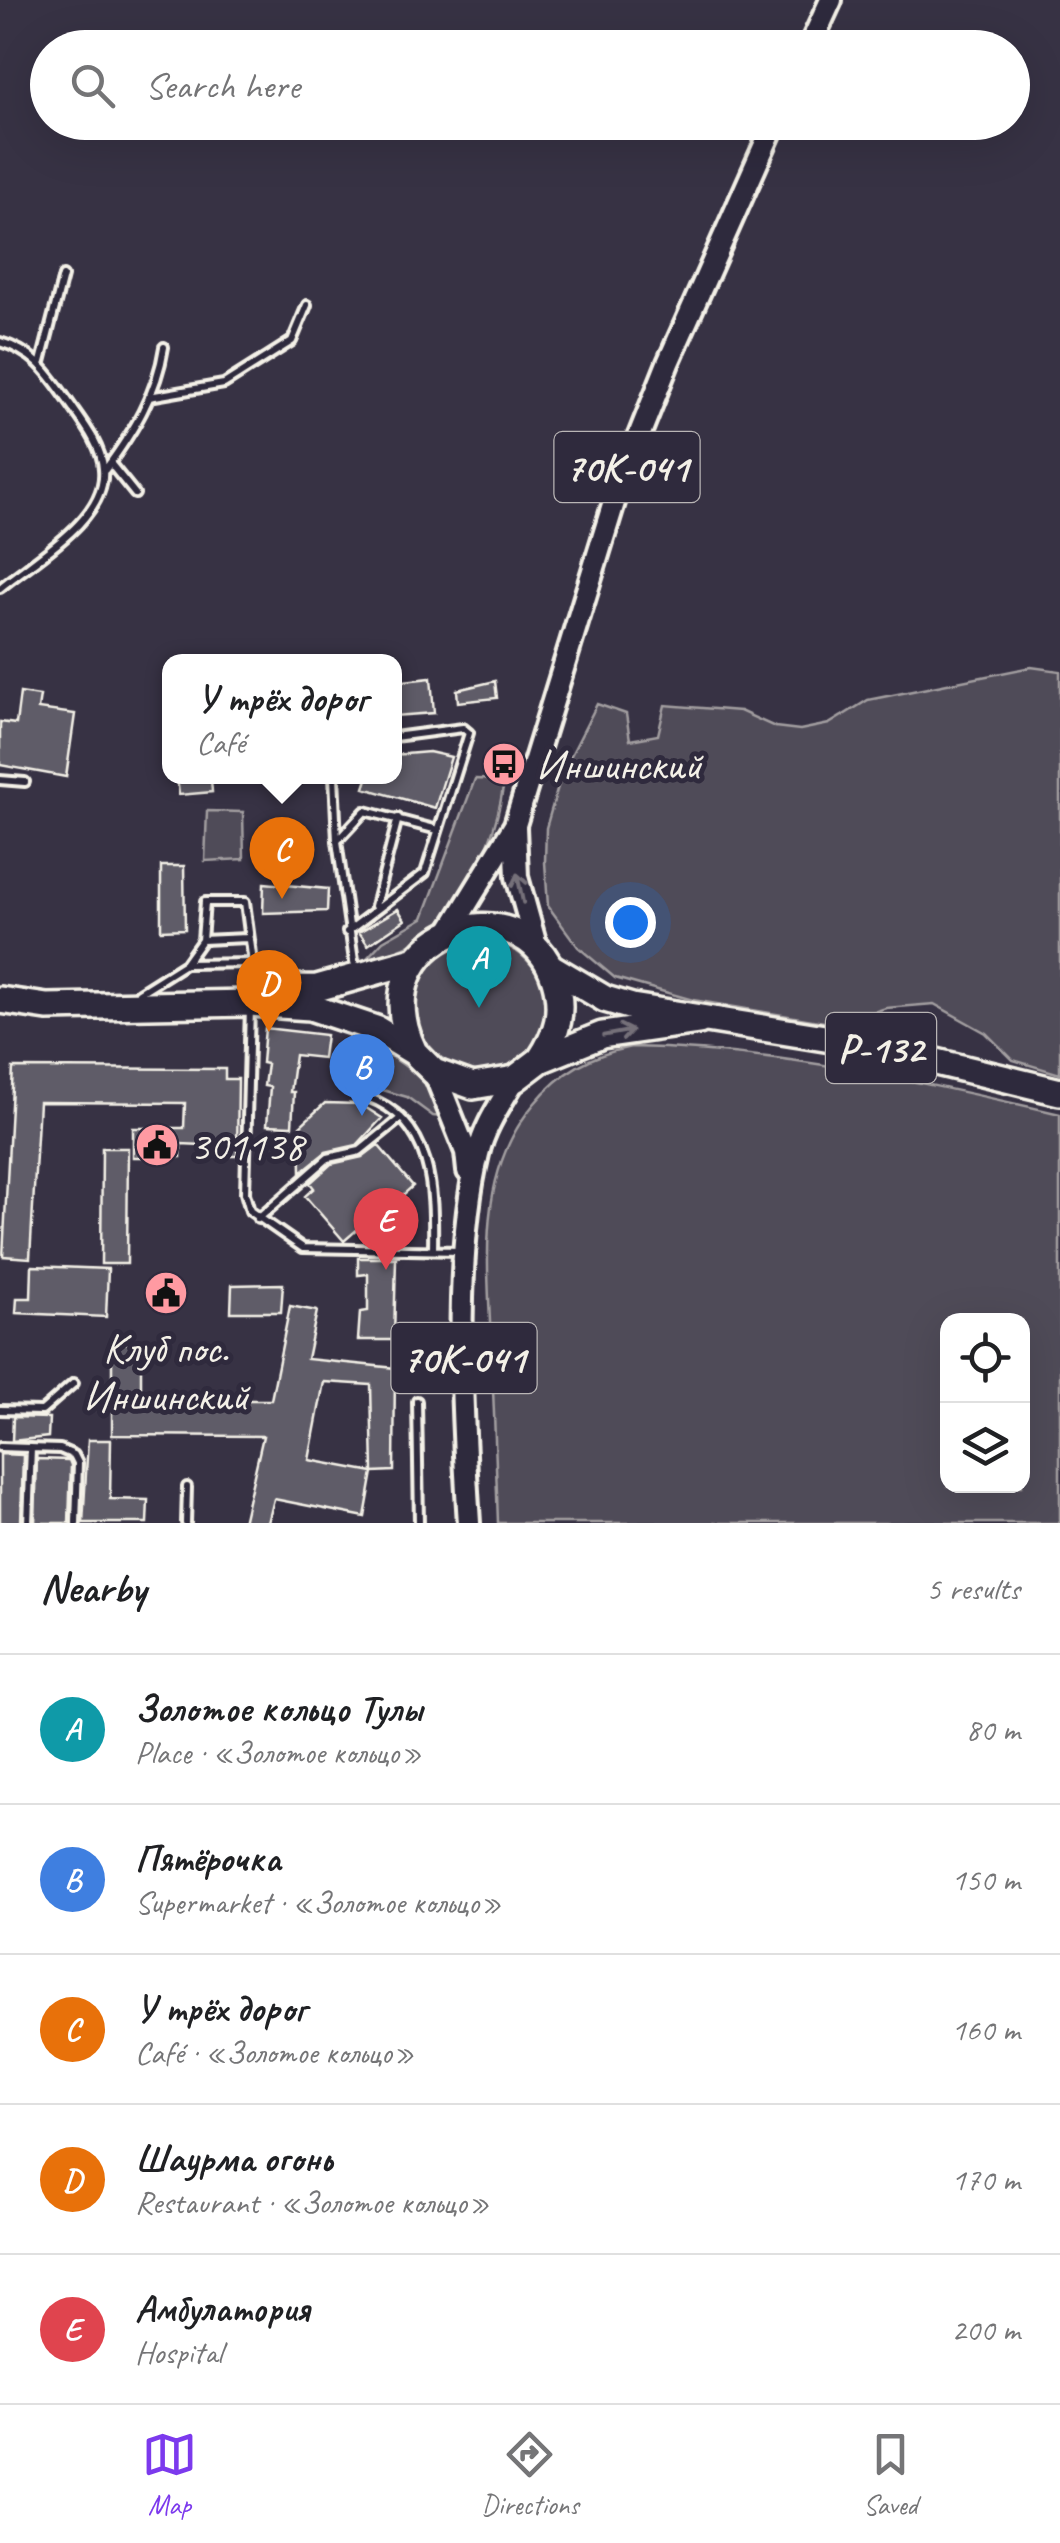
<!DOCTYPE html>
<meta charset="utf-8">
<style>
body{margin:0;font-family:Caveat,sans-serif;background:#f2f2f2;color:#202124}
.controls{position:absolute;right:30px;bottom:30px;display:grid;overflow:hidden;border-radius:20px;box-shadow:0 10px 40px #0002}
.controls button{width:90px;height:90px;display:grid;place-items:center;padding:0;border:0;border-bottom:2px solid #e0e0e0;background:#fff;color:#202124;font:50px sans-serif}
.you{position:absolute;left:630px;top:922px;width:35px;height:35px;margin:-25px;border:8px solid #fff;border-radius:50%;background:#1a73e8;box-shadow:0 0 0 15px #1a73e833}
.badge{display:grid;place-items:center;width:65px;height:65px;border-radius:50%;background:#7c3aed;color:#fff;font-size:32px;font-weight:700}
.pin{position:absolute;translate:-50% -82px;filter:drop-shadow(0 2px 5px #0008)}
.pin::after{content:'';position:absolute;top:52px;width:35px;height:30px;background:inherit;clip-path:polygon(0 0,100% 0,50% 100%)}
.popup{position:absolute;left:162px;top:654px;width:240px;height:130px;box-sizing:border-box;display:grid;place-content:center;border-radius:20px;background:#fff;filter:drop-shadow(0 2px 8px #0005);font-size:32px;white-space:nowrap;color:#757577}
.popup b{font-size:38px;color:#202124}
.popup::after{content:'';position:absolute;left:50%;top:100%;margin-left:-20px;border:20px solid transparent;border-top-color:#fff}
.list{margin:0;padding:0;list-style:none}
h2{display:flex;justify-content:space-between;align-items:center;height:130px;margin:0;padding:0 40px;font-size:42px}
h2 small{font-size:32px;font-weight:400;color:#757577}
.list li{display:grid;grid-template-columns:65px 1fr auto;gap:30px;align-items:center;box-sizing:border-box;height:150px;padding:0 40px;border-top:2px solid #e0e0e0}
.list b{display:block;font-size:38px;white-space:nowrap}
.list p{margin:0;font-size:32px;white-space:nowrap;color:#757577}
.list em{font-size:32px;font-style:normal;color:#757577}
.icon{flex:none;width:55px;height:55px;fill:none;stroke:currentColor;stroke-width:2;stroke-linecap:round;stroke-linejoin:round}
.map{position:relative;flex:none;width:1060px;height:1523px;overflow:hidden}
.search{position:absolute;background:#fff;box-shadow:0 10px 40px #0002;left:30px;right:30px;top:30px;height:110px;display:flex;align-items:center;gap:25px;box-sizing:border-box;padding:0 35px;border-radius:55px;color:#757577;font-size:38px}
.sheet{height:880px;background:#fff}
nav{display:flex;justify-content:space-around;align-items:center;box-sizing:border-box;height:140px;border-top:2px solid #e0e0e0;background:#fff;font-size:28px;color:#757577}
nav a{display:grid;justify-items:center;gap:5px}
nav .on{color:#7c3aed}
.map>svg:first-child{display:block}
.green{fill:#504b59;stroke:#a29ea0;stroke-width:2.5;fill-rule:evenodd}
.building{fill:#5f5c67;stroke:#f4f1e8;stroke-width:2.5;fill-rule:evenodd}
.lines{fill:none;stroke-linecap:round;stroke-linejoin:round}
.lane-casing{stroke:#f4f1e8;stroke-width:14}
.primary-casing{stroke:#f4f1e8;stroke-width:28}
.highway-casing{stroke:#f4f1e8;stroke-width:32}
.lane{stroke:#2f2a3d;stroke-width:6}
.primary{stroke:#2f2a3d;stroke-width:20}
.highway{stroke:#2f2a3d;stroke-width:25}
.oneway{stroke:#747079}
.labels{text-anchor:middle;stroke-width:10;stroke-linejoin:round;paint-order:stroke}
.shield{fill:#2f2a3d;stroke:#b9b5b5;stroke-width:2.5}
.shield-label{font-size:40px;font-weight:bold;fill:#f4f1e8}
.poi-label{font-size:42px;fill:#f4f1e8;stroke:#2f2a3d;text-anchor:start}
</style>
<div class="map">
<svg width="1060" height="1523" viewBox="0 0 1060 1523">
<rect width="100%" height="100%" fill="#373244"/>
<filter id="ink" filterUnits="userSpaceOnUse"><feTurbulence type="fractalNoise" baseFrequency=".01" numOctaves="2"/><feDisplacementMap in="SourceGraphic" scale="20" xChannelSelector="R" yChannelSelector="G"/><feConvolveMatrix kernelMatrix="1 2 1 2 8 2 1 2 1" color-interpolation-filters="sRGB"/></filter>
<g filter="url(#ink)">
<path class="green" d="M1031,667L1060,671V1074L1013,1060L986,1033L934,1004L886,1008L836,1024L693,1000L615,978L578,947L548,906L545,862L546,828L562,773L597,704L626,714L630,740L658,735L665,705L740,711L775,727L800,730L829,724L868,700Z
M475,779L501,780L503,788C492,858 449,949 368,957L383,941L423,918Z
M207,811L243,812L244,859L205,861Z
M416 1006a65 65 0 1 1 130 0a65 65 0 1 1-130 0Z
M631,1047C776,1049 919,1081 1060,1114V1523H498C496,1464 494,1405 491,1346C488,1259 476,1174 534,1104C561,1071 591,1055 631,1047ZM948,1320H1022V1486H948Z
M380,1050C406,1065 436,1085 441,1117L433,1116L407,1097L365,1085Z"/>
<path class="building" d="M431,678L434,713L394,716V682Z
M495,681L497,698L458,702L457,690Z
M20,693L40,696L38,709L75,714L66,777L0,765V722L16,724Z
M429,752L451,757L435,808L364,788L368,776H394V755Z
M177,776L211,779L212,792L179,795Z
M161,866H184L185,929L161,930Z
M264,883L328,889L327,911L263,913Z
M398,909L405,920L368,945L359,932Z
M265,1028L326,1035L323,1058L295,1055L290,1092H294L292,1126L267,1125L270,1087L264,1086L267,1064L262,1063Z
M13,1068L225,1069V1079H238L237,1156H203V1145L181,1144V1157H133V1128H184L185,1103L39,1102L30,1258L3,1256Z
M325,1103L360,1104L382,1118L357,1145L326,1152L301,1172L300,1126Z
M378,1145L413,1186L385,1211L393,1221L371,1240L360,1227L344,1241L305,1196L314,1188L310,1183L331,1164L362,1157Z
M102,1148H128L127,1264H101Z
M358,1258H396L394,1340H358L360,1312L368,1311V1274L358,1275Z
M32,1266L108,1269L106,1317L16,1313L17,1298H31Z
M283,1284L281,1312H231L232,1285Z
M290,1306L317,1311L307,1359L395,1368L394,1471L373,1472L365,1517L274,1499L268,1523H243L263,1436L112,1435V1343H141V1400H271ZM324,1382L371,1385L373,1472L309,1460Z
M13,1417L49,1418L48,1437L12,1441Z
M88,1440H111L110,1499L148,1500L147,1523H83Z
M0,1454L23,1455L21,1523H0Z
M37,1459L69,1460L71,1465L69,1523H35Z"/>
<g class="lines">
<g class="lane-casing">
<path id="lane" d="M0,342C35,352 48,373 68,401C81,420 102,445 103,469C108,519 33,560 0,588
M41,362L63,276
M149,397L224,384L292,341L307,305
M110,463L135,494
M105,470C133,432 157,394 164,347
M334,776L337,841L355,968
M0,780L25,782
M337,841L365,811L438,830
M375,906L398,818
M347,932L425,873L469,733L463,728L394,737
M202,940L247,938
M185,964L253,963
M139,993L185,964L202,940L205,902H245L253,963L287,978
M250,1007L245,1193L250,1211L303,1248L460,1251
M367,1097C434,1121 434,1191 433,1250
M258,1219L328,1158L360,1151L401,1118
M417,1401L419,1523
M0,1410L42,1411L74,1383
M0,1447L60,1449L74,1455L78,1463L76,1523
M28,1523L31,1448
M186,1523L187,1487"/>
</g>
<g class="primary-casing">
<path id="primary" d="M809,48L831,0
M515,827L517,877L537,949
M450,931L515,825L619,486L668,363L775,122
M434,1072L466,1152L468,1171
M469,1523C462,1417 453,1257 478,1154C484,1127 501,1103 515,1079"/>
</g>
<g class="highway-casing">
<path id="highway" d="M551,967L605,999L632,1007L862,1044L1060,1092
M268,989L317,988L413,961
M0,1000L47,1007L250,1003L310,1007L376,1029L414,1052L434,1072L473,1086L515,1079L540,1060L602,1035L699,1021
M414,1052C357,933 524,878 555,980C564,1011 558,1033 540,1060"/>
</g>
<use href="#lane" class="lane"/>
<use href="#primary" class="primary"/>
<use href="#highway" class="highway"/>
</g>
<defs><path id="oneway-shaft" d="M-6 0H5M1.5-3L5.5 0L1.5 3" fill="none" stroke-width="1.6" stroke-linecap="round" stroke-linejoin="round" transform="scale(2.5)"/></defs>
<g class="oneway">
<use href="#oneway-shaft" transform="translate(520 888) rotate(-102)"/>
<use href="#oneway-shaft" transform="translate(618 1033) rotate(-10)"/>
</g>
</g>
<defs>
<g id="bus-disc" transform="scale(2.25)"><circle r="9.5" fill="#ff9aa2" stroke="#2f2a3d"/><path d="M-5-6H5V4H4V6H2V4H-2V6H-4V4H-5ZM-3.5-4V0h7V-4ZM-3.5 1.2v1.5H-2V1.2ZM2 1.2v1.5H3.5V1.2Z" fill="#111"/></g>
<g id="civic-disc" transform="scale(2.25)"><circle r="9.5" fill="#ff9aa2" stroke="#2f2a3d"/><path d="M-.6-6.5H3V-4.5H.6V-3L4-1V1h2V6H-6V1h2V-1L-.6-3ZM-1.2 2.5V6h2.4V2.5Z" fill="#111"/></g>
</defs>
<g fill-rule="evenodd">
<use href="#bus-disc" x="504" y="764"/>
<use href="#civic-disc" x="157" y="1145"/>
<use href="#civic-disc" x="166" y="1293"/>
</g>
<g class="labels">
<g class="shield">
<rect x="554.5" y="432" width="145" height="70" rx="8"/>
<rect x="826" y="1013" width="110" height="70" rx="8"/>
<rect x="391.5" y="1323" width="145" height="70" rx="8"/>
</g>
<g class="shield-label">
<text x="627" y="481">70К-041</text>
<text x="881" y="1062">Р-132</text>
<text x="464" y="1372">70К-041</text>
</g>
<g class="poi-label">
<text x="536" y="779">Иншинский</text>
<text x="190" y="1160">301138</text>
<text x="166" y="1362" text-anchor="middle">Клуб пос.<tspan x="166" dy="48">Иншинский</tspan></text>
</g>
</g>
</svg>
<div class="controls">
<button><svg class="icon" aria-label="locate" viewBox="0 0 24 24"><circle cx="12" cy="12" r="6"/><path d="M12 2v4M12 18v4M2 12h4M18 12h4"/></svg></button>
<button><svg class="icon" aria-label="layers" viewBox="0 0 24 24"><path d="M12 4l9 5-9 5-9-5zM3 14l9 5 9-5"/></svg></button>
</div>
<div class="you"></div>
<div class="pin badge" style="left:479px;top:1008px;background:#0f9aa8">A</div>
<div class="pin badge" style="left:362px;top:1116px;background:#3f7fe0">B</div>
<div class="pin badge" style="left:282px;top:899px;background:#e8710a">C</div>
<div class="popup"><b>У трёх дорог</b>Café</div>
<div class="pin badge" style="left:269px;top:1032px;background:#e8710a">D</div>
<div class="pin badge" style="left:386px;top:1270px;background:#e0444e">E</div>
<div class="search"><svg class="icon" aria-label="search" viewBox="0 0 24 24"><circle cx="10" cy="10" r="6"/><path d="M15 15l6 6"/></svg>Search here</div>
</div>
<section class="sheet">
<h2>Nearby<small>5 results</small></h2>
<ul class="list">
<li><span class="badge" style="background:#0f9aa8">A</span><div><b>Золотое кольцо Тулы</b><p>Place · «Золотое кольцо»</p></div><em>80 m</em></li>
<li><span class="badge" style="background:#3f7fe0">B</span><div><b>Пятёрочка</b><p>Supermarket · «Золотое кольцо»</p></div><em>150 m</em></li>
<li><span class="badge" style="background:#e8710a">C</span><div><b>У трёх дорог</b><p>Café · «Золотое кольцо»</p></div><em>160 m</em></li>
<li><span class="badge" style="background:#e8710a">D</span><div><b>Шаурма огонь</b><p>Restaurant · «Золотое кольцо»</p></div><em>170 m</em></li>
<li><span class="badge" style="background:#e0444e">E</span><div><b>Амбулатория</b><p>Hospital</p></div><em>200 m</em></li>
</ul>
</section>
<nav>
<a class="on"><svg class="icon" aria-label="map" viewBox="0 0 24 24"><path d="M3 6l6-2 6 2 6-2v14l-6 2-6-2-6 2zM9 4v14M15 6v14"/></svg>Map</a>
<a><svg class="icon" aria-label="directions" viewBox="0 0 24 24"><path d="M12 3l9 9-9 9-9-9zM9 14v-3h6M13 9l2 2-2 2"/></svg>Directions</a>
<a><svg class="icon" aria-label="saved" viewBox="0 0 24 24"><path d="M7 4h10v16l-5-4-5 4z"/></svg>Saved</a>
</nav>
